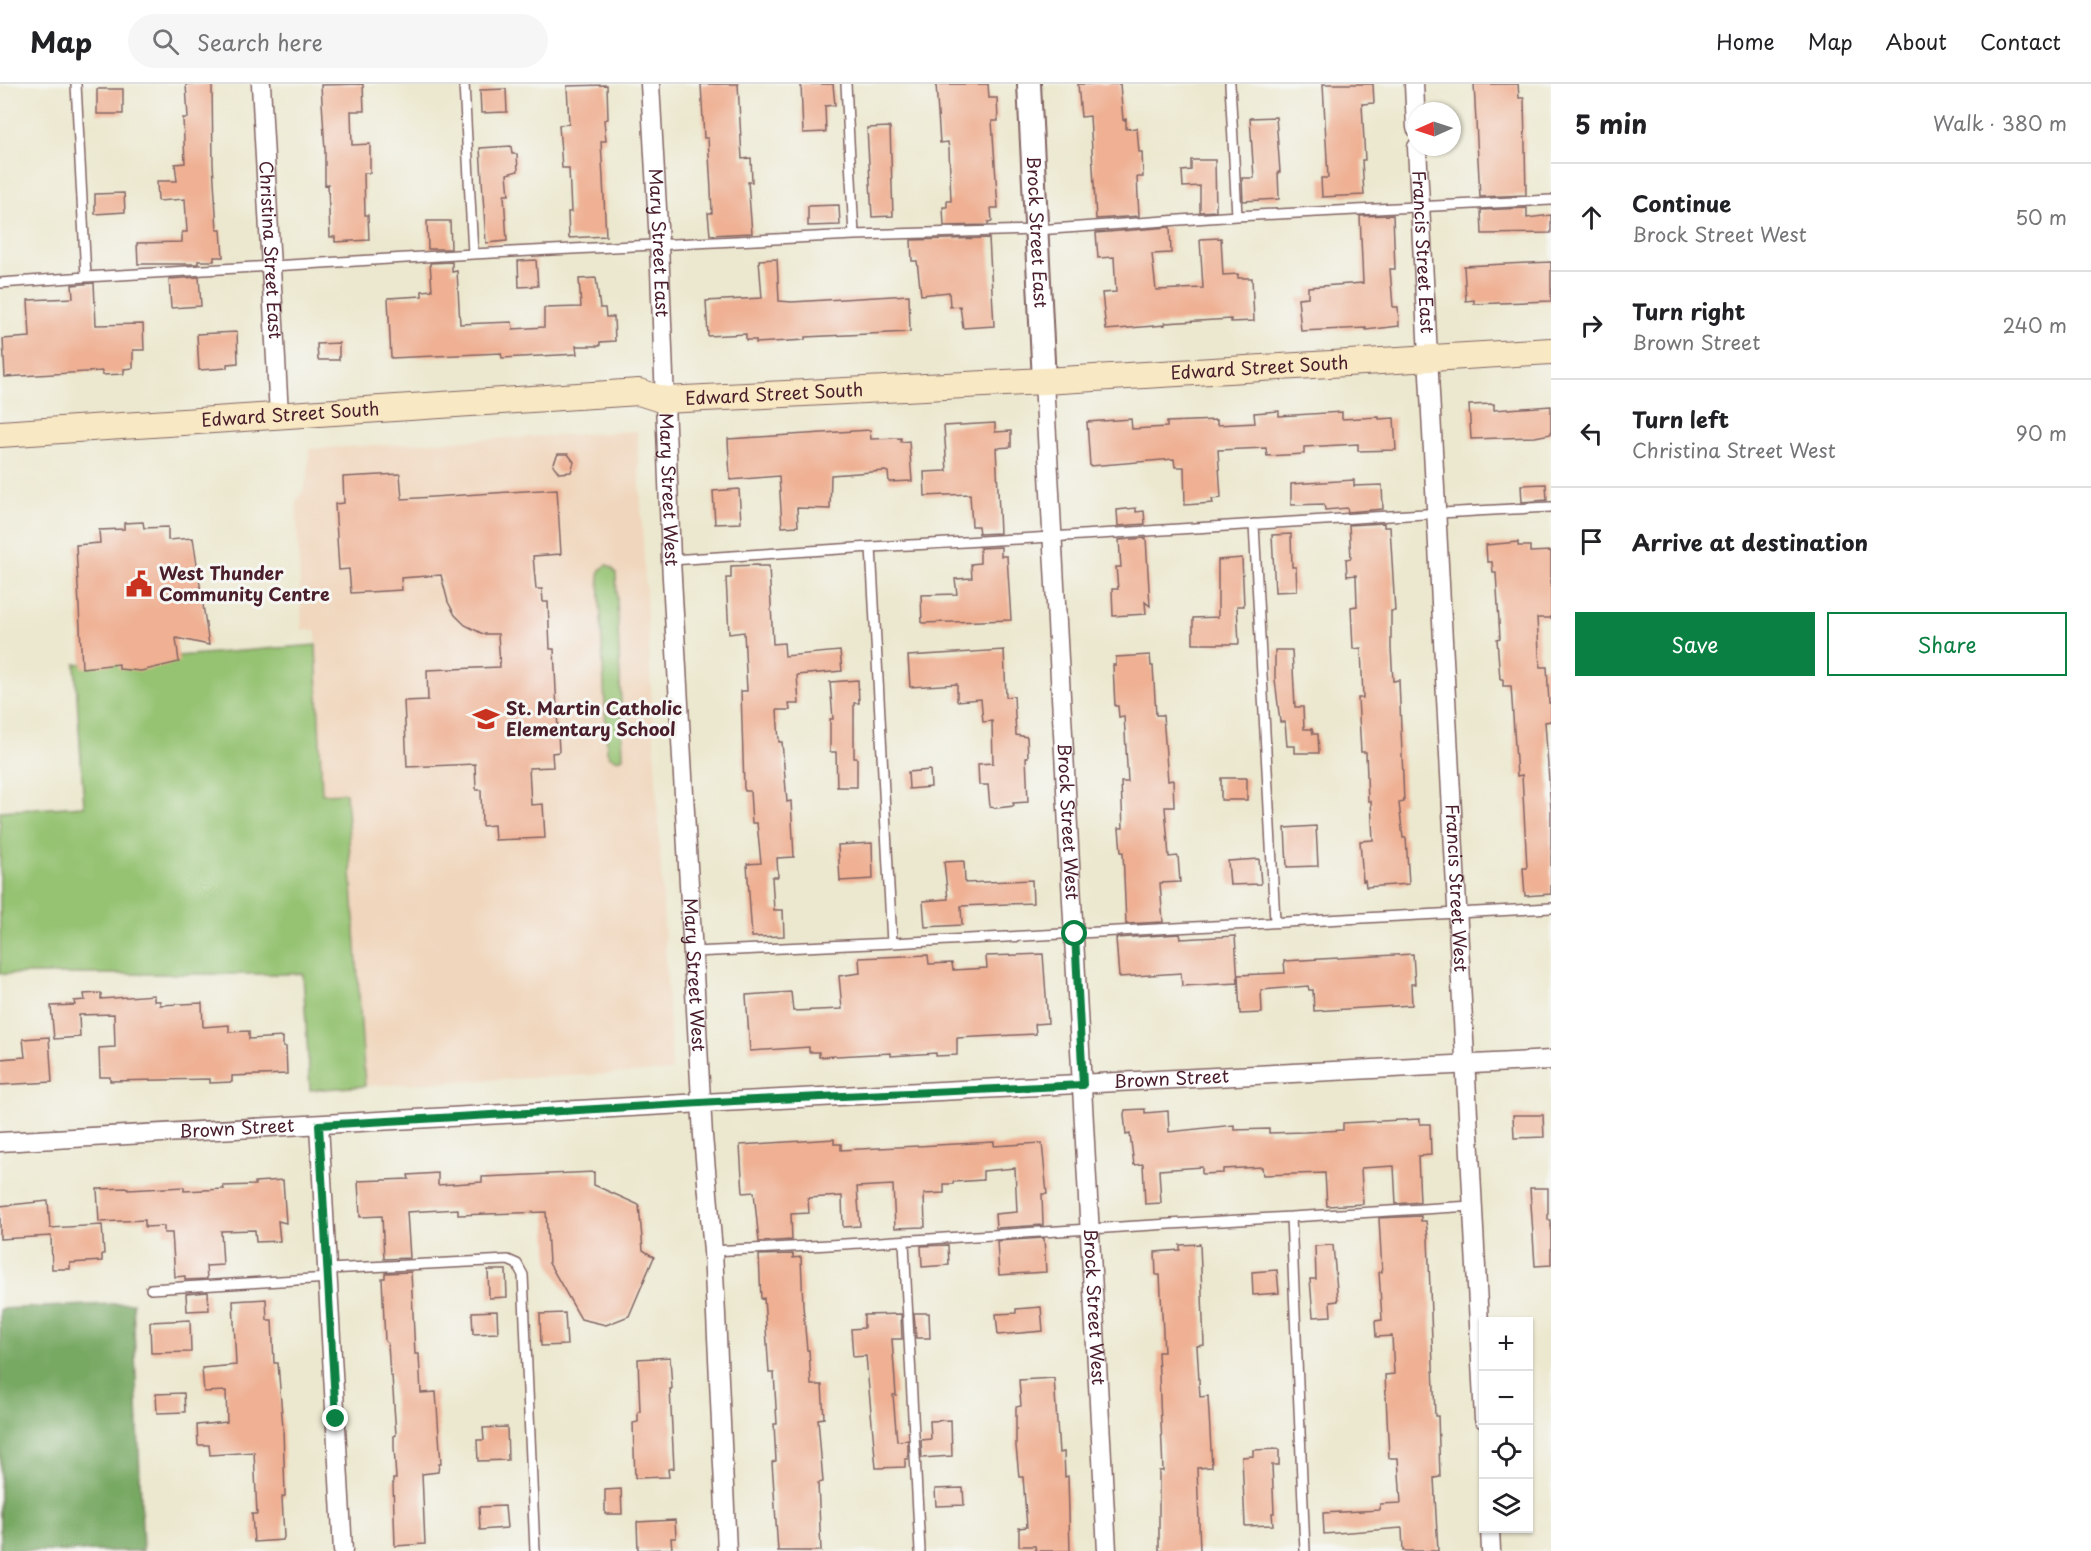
<!DOCTYPE html>
<meta charset="utf-8">
<style>
body{margin:0;font-family:"Playpen Sans",sans-serif;background:#f6f6f6;color:#202124}
.controls{position:absolute;right:18px;bottom:18px;display:grid;overflow:hidden;border-radius:0px;box-shadow:0 2px 4px #0004}
.controls button{width:54px;height:54px;display:grid;place-items:center;padding:0;border:0;border-bottom:2px solid #e0e0e0;background:#fff;color:#202124;font:30px sans-serif}
.compass{position:absolute;left:1407px;top:18px;width:54px;height:54px;border-radius:50%;background:#fff;box-shadow:0 2px 4px #0004;rotate:267deg}
.stop{position:absolute;width:18px;height:18px;margin:-14px;border:4px solid #0b8043;border-radius:50%;background:#fff}
.stop.end{background:#0b8043;border-color:#fff;box-shadow:0 2px 6px #0008}
.list{margin:0;padding:0;list-style:none}
h2{display:flex;justify-content:space-between;align-items:center;height:78px;margin:0;padding:0 24px;font-size:26px}
h2 small{font-size:20px;font-weight:400;color:#757577}
.list li{display:grid;grid-template-columns:39px 1fr auto;gap:18px;align-items:center;box-sizing:border-box;height:108px;padding:0 24px;border-top:2px solid #e0e0e0}
.list b{display:block;font-size:22px;white-space:nowrap}
.list p{margin:0;font-size:20px;white-space:nowrap;color:#757577}
.list em{font-size:20px;font-style:normal;color:#757577}
.actions{display:flex;gap:12px;padding:18px 24px}
.actions a{flex:1;padding:14px 0;border:2px solid #0b8043;border-radius:0px;text-align:center;font-size:21px;color:#0b8043}
.actions .main{background:#0b8043;color:#fff}
.icon{flex:none;width:33px;height:33px;fill:none;stroke:currentColor;stroke-width:2;stroke-linecap:round;stroke-linejoin:round}
.map{position:relative;flex:none;width:1551px;height:1467px;overflow:hidden}
header{display:flex;align-items:center;gap:36px;box-sizing:border-box;height:84px;padding:0 30px;background:#fff;border-bottom:2px solid #e0e0e0}
header strong{font-size:28px}
nav{display:flex;gap:33px;margin-inline-start:auto;font-size:21px}
.search{width:420px;height:54px;background:#f6f6f6;display:flex;align-items:center;gap:15px;box-sizing:border-box;padding:0 21px;border-radius:33px;color:#757577;font-size:22px}
main{display:flex}
aside{flex:1;background:#fff}
.map>svg:first-child{display:block}
.built{fill:#f0d6bc}
.green{fill:#95c372;stroke:#70714e;stroke-width:1.5}
.forest{fill:#78a964;stroke:#616448;stroke-width:1.5}
.building{fill:#efb093}
.lines{fill:none;stroke-linecap:round;stroke-linejoin:round}
.service-casing{stroke:#836564;stroke-width:12}
.minor-casing{stroke:#836564;stroke-width:21}
.tertiary-casing{stroke:#836564;stroke-width:26}
.secondary-casing{stroke:#836564;stroke-width:28}
.service{stroke:#fff;stroke-width:9}
.minor{stroke:#fff;stroke-width:18}
.tertiary{stroke:#fff;stroke-width:22}
.secondary{stroke:#f8e8c3;stroke-width:26}
.route{stroke:#0b8043;stroke-width:8}
.labels{text-anchor:middle;stroke-width:6;stroke-linejoin:round;paint-order:stroke}
.street-label{font-size:18px;fill:#4a1f2b;stroke:#f6f6f2}
.poi-label{font-size:18px;font-weight:bold;fill:#4a1f2b;stroke:#f6f6f2;text-anchor:start}
</style>
<header>
<strong>Map</strong>
<div class="search"><svg class="icon" aria-label="search" viewBox="0 0 24 24"><circle cx="10" cy="10" r="6"/><path d="M15 15l6 6"/></svg>Search here</div>
<nav><a>Home</a><a>Map</a><a>About</a><a>Contact</a></nav>
</header>
<main>
<div class="map">
<svg width="1551" height="1467" viewBox="0 0 1551 1467">
<rect width="100%" height="100%" fill="#f6f6f2"/>
<filter id="ink" filterUnits="userSpaceOnUse"><feTurbulence type="fractalNoise" baseFrequency=".0167" numOctaves="2"/><feDisplacementMap in="SourceGraphic" scale="12" xChannelSelector="R" yChannelSelector="G"/><feConvolveMatrix kernelMatrix="1 2 1 2 8 2 1 2 1" color-interpolation-filters="sRGB"/></filter>
<filter id="wash" filterUnits="userSpaceOnUse"><feTurbulence type="fractalNoise" baseFrequency=".008" numOctaves="4" result="noise"/><feDisplacementMap in="SourceGraphic" scale="24" xChannelSelector="R" yChannelSelector="G"/><feGaussianBlur stdDeviation="1.35" result="paint"/><feColorMatrix in="noise" values="0 0 0 0 0 0 0 0 0 0 0 0 0 0 0 0 0 1.4 0 .05"/><feComposite in="paint" operator="in"/></filter>
<g filter="url(#wash)">
<rect width="100%" height="100%" fill="#ece8cf"/>
<path class="built" d="M637,347L672,987L365,1002L346,709L322,710L316,546H302L296,417L303,407L308,392L309,365Z"/>
<path class="green" d="M607,481L612,484L616,489L623,673L619,676L610,673L607,667L599,493L600,486Z
M316,561L322,710L346,709L365,1002L310,1006L303,890H0V727L84,722L75,580Z"/>
<path class="forest" d="M133,1219L143,1467H0V1225Z"/>
<g id="blocks">
<path class="building" d="M186,0H212L213,80L217,146H221L223,173H214V177H198V180H138L137,159L182,158V148H187L185,115L158,117L157,97H177L175,80L185,79L183,34H188Z
M363,0L364,27H351L352,61L370,60V89H364L365,131H368L369,156L335,158V153H330L328,100L325,101V67L321,1Z
M701,0H738L742,75L751,74L752,98H748L752,149L710,151L708,129H712L711,106L708,54H704Z
M801,0H833L835,21L825,22L826,48L803,49Z
M936,0H988L989,14H997L998,37H992L998,124H991L992,137L988,138V141L944,142L943,123H947V117H951L949,65L948,58L940,59Z
M1078,0H1120L1123,36L1126,35V45L1137,44L1139,68H1142L1143,93H1137L1139,132L1096,135L1090,32L1081,33Z
M1323,0H1373L1374,19L1362,20L1365,76H1362L1364,111L1322,113L1321,94H1328Z
M1474,0H1518L1519,14H1524L1526,111L1480,113Z
M607,1L608,35L604,36L606,57H601L606,152L569,154L568,128H571L569,84H562L559,41L569,40L567,2Z
M97,5H123V30H97Z
M506,5L507,28L481,29L480,6Z
M1276,33L1280,88H1278L1279,115L1243,117L1242,94H1254L1250,34Z
M890,43L893,132L872,133L867,44Z
M511,62L512,70H517L518,87L507,90L509,111H504L507,157L486,159L480,64Z
M1191,76H1215L1216,127L1200,128V102L1183,103L1182,87L1191,86Z
M124,109L125,128L95,130V110Z
M839,121L840,141L808,142V122Z
M1527,124V134L1551,131V149L1482,150L1481,126Z
M1393,131L1395,185H1390L1393,223H1398L1399,242L1366,246V244L1301,247L1298,214L1308,213V203L1363,199L1360,132Z
M427,137H450L451,165H428Z
M1170,143L1171,169L1152,170L1156,206L1203,204L1200,155L1221,154L1223,191L1238,190V194H1252L1254,237L1231,238V235L1165,239V241L1106,246L1102,209L1116,208L1114,173L1098,174L1096,149Z
M989,154L994,242L963,244L960,222L950,223L949,208L921,211L917,177H912L911,156Z
M777,175L779,217L792,218L909,211L910,248L805,253V256L756,259V256H746V250L708,252L706,217L762,214L759,176Z
M536,176L538,202L519,203L518,177Z
M452,178V188L457,187L460,240L512,238L513,245L544,243V224L581,223L579,195L596,194L600,224H605L606,233H614L615,257L600,258V262H576L577,270L502,274L501,269L391,274L388,214L422,212V207L432,206L430,179Z
M1551,178V217L1474,220V216L1466,217L1464,182Z
M199,193L201,222L171,224L169,195Z
M94,199L96,241L143,240L144,266H133V284L124,285V290L102,291V287L5,293L3,255L30,253L28,216L73,214L72,201Z
M237,248L238,279L227,280V284L199,286L197,250Z
M339,259V276H318L317,260Z
M1494,320V326L1551,322V350L1535,353L1471,355L1469,321Z
M1279,327V332L1342,328V335L1379,333V335L1394,334L1396,366L1358,367V360L1304,363V370L1267,372L1266,364L1218,366L1221,414L1212,415L1213,419L1185,421L1184,383H1175L1174,375L1090,382L1087,338L1131,335L1132,345L1167,343V338L1217,336V341L1255,339L1254,329Z
M995,339V348L1011,347V363L996,364L1000,449L979,450L978,442H972L970,410L925,412L924,388L947,387L944,342Z
M870,346L871,355L901,354V358L909,357L912,397L889,398L888,388L885,387L831,391L830,425L797,424L798,442L782,443L779,392L730,396L728,355Z
M558,370H568L574,378L571,388L559,389L553,381Z
M400,390L402,415L557,405L561,470L533,472L536,505H542L543,518H548L550,565H554L559,668L552,669L553,683L529,684L531,721L543,720L545,754L495,756L494,741L482,742L481,706H476L475,680L407,683L404,617L428,616L427,586L500,583L498,550H483L465,541L455,531L448,518L441,491L401,494L402,506L351,509L349,485L339,486L335,420L344,419L343,393Z
M1354,396V402L1382,401L1383,425L1348,428L1347,424L1325,426L1324,420L1291,421V400Z
M1546,400L1547,416L1522,418L1521,401Z
M739,405L741,439L715,440L713,407Z
M1136,424V428L1144,427L1145,440L1118,442L1117,426Z
M143,438L144,444L168,443V456L193,454L209,561L176,554L179,578L141,587L119,585V580L82,584L76,461L100,459L99,446L124,445V439Z
M1384,439V443H1390L1395,527H1391V564L1393,597L1399,596L1404,718L1399,719L1403,754H1406L1409,800L1366,803L1365,796L1363,797L1360,757L1373,756L1371,717H1368L1366,668H1361L1358,614H1363L1361,564L1353,565L1351,523L1357,522L1356,491L1347,492L1346,475L1351,474L1349,441Z
M1291,450L1292,483H1296L1297,507L1275,508L1272,451Z
M1146,454L1150,522L1145,518L1146,530L1113,532L1112,505H1118L1116,483H1121L1119,456Z
M1518,458V462H1530V468L1551,467V534H1537L1540,583H1547L1549,619H1551V637L1545,638L1551,726V810L1525,812L1523,784H1527L1522,691L1517,692L1511,602H1503V595H1500L1497,555L1500,554L1496,489H1493L1492,478H1487L1486,461Z
M1001,463V472H1007L1011,536L922,539L921,511L957,510L955,495L972,494L971,480L980,479V464Z
M1242,474L1244,522H1237L1239,560H1193V534L1218,533V476Z
M758,481V482H769L773,560L784,559L785,572L840,567L842,587L797,591L799,620H789L790,626H777L779,658H782L787,718L791,717L794,773L777,774L778,793H772L774,826H783L784,852L752,853L747,780L761,779L757,739H752L750,707H745L744,704L741,607H747L744,548L729,550L726,494H731V482Z
M1004,566L1006,613L1014,612L1016,651L1027,653L1028,673H1026L1028,718L1013,719L1014,722L997,724L990,723L988,701H979L978,680L993,679L992,637L983,638L981,615L957,617V600L910,603L908,572Z
M1275,566H1292L1295,623H1303L1304,645H1312L1313,650H1318L1319,669H1295V662H1287L1285,638H1280L1275,595Z
M1150,571L1151,582H1153L1156,631H1163L1168,697L1173,696L1174,723H1165L1169,773L1178,772L1180,798L1160,799L1163,838L1126,840L1123,768H1121L1119,744H1123L1121,698H1128L1124,632L1119,633L1118,622H1115L1113,581H1116V573Z
M858,596L859,619H854V674H857V703H837L836,668H830V635H833L830,598Z
M930,686L931,703L909,705L908,688Z
M1221,694H1247V716H1221Z
M1316,742L1318,782L1287,783L1285,744Z
M872,759L873,795L840,797L838,761Z
M1259,775L1261,800L1230,801L1228,777Z
M964,777L965,799L1032,796L1033,819L961,822L962,841L925,843L923,817L948,815L944,778Z
M1180,850L1181,855L1235,852L1238,899L1182,902L1181,889L1119,893L1116,854Z
M1043,870L1048,939L1035,940L1036,950L957,954V971L936,972V969L891,972V969L819,973V968H809V963L750,967L746,911L791,908L793,927L842,925L839,892L860,889L859,874L928,871L929,880L952,879L953,886L987,884L986,872Z
M1413,870L1415,900H1411L1412,921L1314,927L1313,906H1309L1308,902L1261,906L1262,929L1240,930L1238,891L1285,889L1284,877Z
M101,909V915L154,911V917H160V921L202,919L203,943L229,941V948L249,947V955L283,953V963H286L287,990L232,992V998L210,999V995L110,997V993H100L99,964L115,963L114,930L79,931L80,953L54,955L51,922L75,921L74,917L85,916L84,910Z
M49,953L52,998L0,1001V975L25,973L23,955Z
M1145,1025V1029L1168,1027L1169,1048L1234,1041V1046L1269,1045V1049L1305,1048L1343,1046V1039L1420,1035V1040H1430L1431,1071L1418,1072L1420,1118L1396,1120L1394,1082L1361,1084L1363,1120L1327,1122L1325,1089L1263,1091L1262,1083L1223,1085V1089L1202,1090V1083L1159,1086L1161,1119L1145,1120L1143,1080L1134,1081L1130,1050L1126,1051L1124,1030L1125,1026Z
M1513,1031H1543L1544,1053L1514,1054Z
M834,1055V1060H841V1066L994,1058V1062L1042,1059L1047,1110H1042L1043,1141L996,1144L995,1130L1017,1128L1015,1084L983,1087V1096L953,1098V1100H944V1109L924,1110L925,1143L895,1144L893,1101L857,1103L860,1142L843,1143L842,1112L808,1114L809,1129L791,1130L792,1156L759,1158L754,1108L743,1109L740,1061Z
M594,1088V1101L639,1121L643,1166L654,1173L629,1232L606,1241L581,1235L549,1179L546,1128L458,1131V1125L407,1128L410,1174L384,1175L382,1132L360,1133L358,1097L409,1095L408,1091L438,1089V1101L482,1098V1093Z
M283,1096L286,1139L278,1137L280,1157L256,1158L255,1146L221,1147L223,1181L206,1182L207,1195L185,1196V1192L175,1193L172,1149H164V1142L145,1143V1136L99,1138L97,1105L128,1104V1106L184,1103V1107L224,1105L223,1102L255,1101V1098Z
M1530,1104H1548V1136H1551V1181L1535,1182Z
M48,1117L50,1144L102,1141L104,1170H102V1177L70,1179V1185H52L51,1152L0,1155V1122Z
M1421,1132V1137H1426L1428,1154L1435,1332H1438L1440,1393L1434,1394L1438,1467H1403L1402,1444L1324,1450L1323,1429L1380,1426V1420L1401,1419L1398,1374H1389L1385,1291L1394,1290L1392,1252L1376,1253L1375,1237L1382,1236L1379,1188H1382L1379,1134Z
M1044,1154L1046,1188L999,1191L997,1157Z
M1200,1160L1204,1261L1197,1262L1200,1313L1208,1312L1212,1383L1197,1384L1200,1467H1159V1387H1163L1158,1268H1164L1160,1191H1156L1155,1168L1180,1166V1161Z
M948,1161L949,1181L922,1183L921,1162Z
M1333,1161L1338,1217L1330,1218L1331,1232L1313,1233L1310,1195H1316L1315,1162Z
M793,1170V1174L801,1173L803,1222L807,1266H809L811,1301H822L824,1334L818,1335L823,1398L818,1399L821,1467H778L772,1378L776,1377L774,1340H777L774,1289H769L764,1214L761,1215L759,1171Z
M488,1186H506L507,1213L489,1214Z
M1277,1186L1279,1209L1253,1211L1252,1188Z
M411,1188L415,1270H419L421,1309L436,1308L441,1380H439L438,1388L422,1390L425,1460L395,1462L393,1399V1395H396L394,1363V1352L396,1351L392,1292H390L388,1260L385,1257L382,1194H385V1189Z
M208,1208L209,1226L187,1227L186,1210Z
M266,1215L267,1236H272L274,1279H278L283,1344L285,1412L282,1413L284,1453L283,1456L254,1458L252,1430H257L254,1368L210,1371L209,1361H198L197,1341L227,1338L226,1307L204,1308L202,1284L236,1281L233,1217Z
M1041,1223L1043,1247L998,1251L996,1230L1016,1229V1225Z
M497,1227L498,1249L473,1250L472,1228Z
M565,1229L567,1261L541,1262L540,1230Z
M914,1229H929L930,1254H916Z
M901,1230L902,1255H892L896,1311H893L897,1357L908,1356V1375H905V1383L876,1384L866,1272L853,1273L851,1245L864,1244V1231Z
M190,1236L191,1268L151,1269L150,1238Z
M670,1273L672,1305H670L674,1384L668,1385L669,1393L635,1394L633,1339L638,1338V1328H640L638,1275Z
M1054,1294L1059,1369L1064,1368L1065,1393L1068,1392L1070,1467H1036L1035,1462H1019V1444L1027,1443L1023,1393H1019L1016,1362V1323L1021,1322L1019,1296Z
M184,1309L185,1328L157,1329L156,1310Z
M951,1336L952,1372L922,1374L921,1356L931,1355L930,1337Z
M507,1343L508,1376L478,1377L477,1356H484L483,1344Z
M1279,1365V1381H1272L1274,1429H1272L1273,1441L1245,1442L1242,1373L1253,1372V1366Z
M963,1404L964,1421L936,1422L935,1405Z
M621,1405L622,1430H605V1406Z
M505,1422L507,1444L480,1446L479,1423Z
M675,1436L676,1454H671L672,1465L638,1466L637,1438Z"/>
</g>
</g>
<g filter="url(#ink)">
<use href="#blocks" fill-opacity="0" stroke="#836564" stroke-width="1.5"/>
<g class="lines">
<g class="service-casing">
<path id="service" d="M846,0L854,151
M1230,0L1237,132
M473,170L854,151L1037,146L1237,132L1551,116
M86,193L473,170L464,0
M0,199L86,193L76,0
M1254,440L1275,837
M871,463C1098,452 1324,434 1551,423
M671,476L871,463L892,859L693,868
M892,859L1551,824
M1291,1133L1472,1122
M904,1158L920,1467
M713,1167C906,1158 1099,1143 1291,1133L1305,1467
M328,1185L508,1176L517,1180L523,1191L535,1467
M151,1205L329,1194"/>
</g>
<g class="minor-casing">
<g id="minor">
<path id="s1" d="M261,0L279,331"/>
<path id="s2" d="M650,0L659,160L671,476L703,1052L713,1167L727,1467"/>
<path d="M1414,0L1416,44"/>
<path id="s3" d="M1417,63L1484,1335"/>
<path id="s4" d="M1044,297L1107,1467"/>
<path d="M319,1041L343,1467"/>
<path id="s5" d="M0,1058L702,1019L1551,976"/>
<path d="M1490,1444L1491,1467"/>
</g>
</g>
<g class="tertiary-casing">
<g id="tertiary">
<path id="s6" d="M1029,0L1044,297"/>
</g>
</g>
<g class="secondary-casing">
<g id="secondary">
<path id="s7" d="M0,350L639,308L664,316L1044,297L1551,267"/>
</g>
</g>
<use href="#service" class="service"/>
<use href="#minor" class="minor"/>
<use href="#tertiary" class="tertiary"/>
<use href="#secondary" class="secondary"/>
</g>
</g>
<g class="lines" filter="url(#ink)">
<path class="route" d="M336,1335L319,1041L734,1017L1083,1001L1075,850"/>
</g>
<defs>
<g id="civic-bare" transform="scale(2.07)"><path d="M-.6-6.5H3V-4.5H.6V-3L4-1V1h2V6H-6V1h2V-1L-.6-3ZM-1.2 2.5V6h2.4V2.5Z" fill="#c8321e" stroke="#f6f6f2" stroke-width="2.5" paint-order="stroke"/></g>
<g id="school-bare" transform="scale(2.07)"><path d="M0-5L7-2L0 1L-7-2ZM-4 1L0 2.5L4 1V4Q0 6-4 4Z" fill="#c8321e" stroke="#f6f6f2" stroke-width="2.5" paint-order="stroke"/></g>
</defs>
<g fill-rule="evenodd">
<use href="#civic-bare" x="139" y="500"/>
<use href="#school-bare" x="486" y="635"/>
</g>
<g class="labels">
<g class="street-label">
<text dy="6" stroke="none"><textPath href="#s6" startOffset="148">Brock Street East</textPath></text>
<text dy="6" stroke="none"><textPath href="#s2" startOffset="159">Mary Street East</textPath></text>
<text dy="6" stroke="none"><textPath href="#s1" startOffset="166">Christina Street East</textPath></text>
<text dy="6" stroke="none"><textPath href="#s3" startOffset="105">Francis Street East</textPath></text>
<text dy="6" stroke="none"><textPath href="#s7" startOffset="1263">Edward Street South</textPath></text>
<text dy="6" stroke="none"><textPath href="#s7" startOffset="777">Edward Street South</textPath></text>
<text dy="6" stroke="none"><textPath href="#s7" startOffset="291">Edward Street South</textPath></text>
<text dy="6" stroke="none"><textPath href="#s2" startOffset="406">Mary Street West</textPath></text>
<text dy="6" stroke="none"><textPath href="#s4" startOffset="441">Brock Street West</textPath></text>
<text dy="6" stroke="none"><textPath href="#s3" startOffset="742">Francis Street West</textPath></text>
<text dy="6" stroke="none"><textPath href="#s2" startOffset="892">Mary Street West</textPath></text>
<text dy="6" stroke="none"><textPath href="#s5" startOffset="1173">Brown Street</textPath></text>
<text dy="6" stroke="none"><textPath href="#s5" startOffset="237">Brown Street</textPath></text>
<text dy="6" stroke="none"><textPath href="#s4" startOffset="927">Brock Street West</textPath></text>
</g>
<g class="poi-label">
<text x="159" y="496">West Thunder<tspan x="159" dy="21">Community Centre</tspan></text>
<text x="506" y="631">St. Martin Catholic<tspan x="506" dy="21">Elementary School</tspan></text>
</g>
</g>
</svg>
<div class="controls">
<button>+</button>
<button>−</button>
<button><svg class="icon" aria-label="locate" viewBox="0 0 24 24"><circle cx="12" cy="12" r="6"/><path d="M12 2v4M12 18v4M2 12h4M18 12h4"/></svg></button>
<button><svg class="icon" aria-label="layers" viewBox="0 0 24 24"><path d="M12 4l9 5-9 5-9-5zM3 14l9 5 9-5"/></svg></button>
</div>
<svg class="compass" viewBox="-18 -18 36 36"><path d="M0-13l5 13h-10z" fill="#e53935"/><path d="M0 13l5-13h-10z" fill="#757577"/></svg>
<div class="stop" style="left:1075px;top:850px"></div>
<div class="stop end" style="left:336px;top:1335px"></div>
</div>
<aside>
<h2>5 min<small>Walk · 380 m</small></h2>
<ul class="list">
<li><svg class="icon" aria-label="ahead" viewBox="0 0 24 24"><path d="M12 20V5M6 11l6-6 6 6"/></svg><div><b>Continue</b><p>Brock Street West</p></div><em>50 m</em></li>
<li><svg class="icon" aria-label="right" viewBox="0 0 24 24"><path d="M7 20v-9h11M14 6l5 5-5 5"/></svg><div><b>Turn right</b><p>Brown Street</p></div><em>240 m</em></li>
<li><svg class="icon" aria-label="left" viewBox="0 0 24 24"><path d="M17 20v-9H6M10 6l-5 5 5 5"/></svg><div><b>Turn left</b><p>Christina Street West</p></div><em>90 m</em></li>
<li><svg class="icon" aria-label="arrive" viewBox="0 0 24 24"><path d="M6 21V4h12l-3 4 3 4H6"/></svg><div><b>Arrive at destination</b></div></li>
</ul>
<div class="actions"><a class="main">Save</a><a>Share</a></div>
</aside>
</main>
